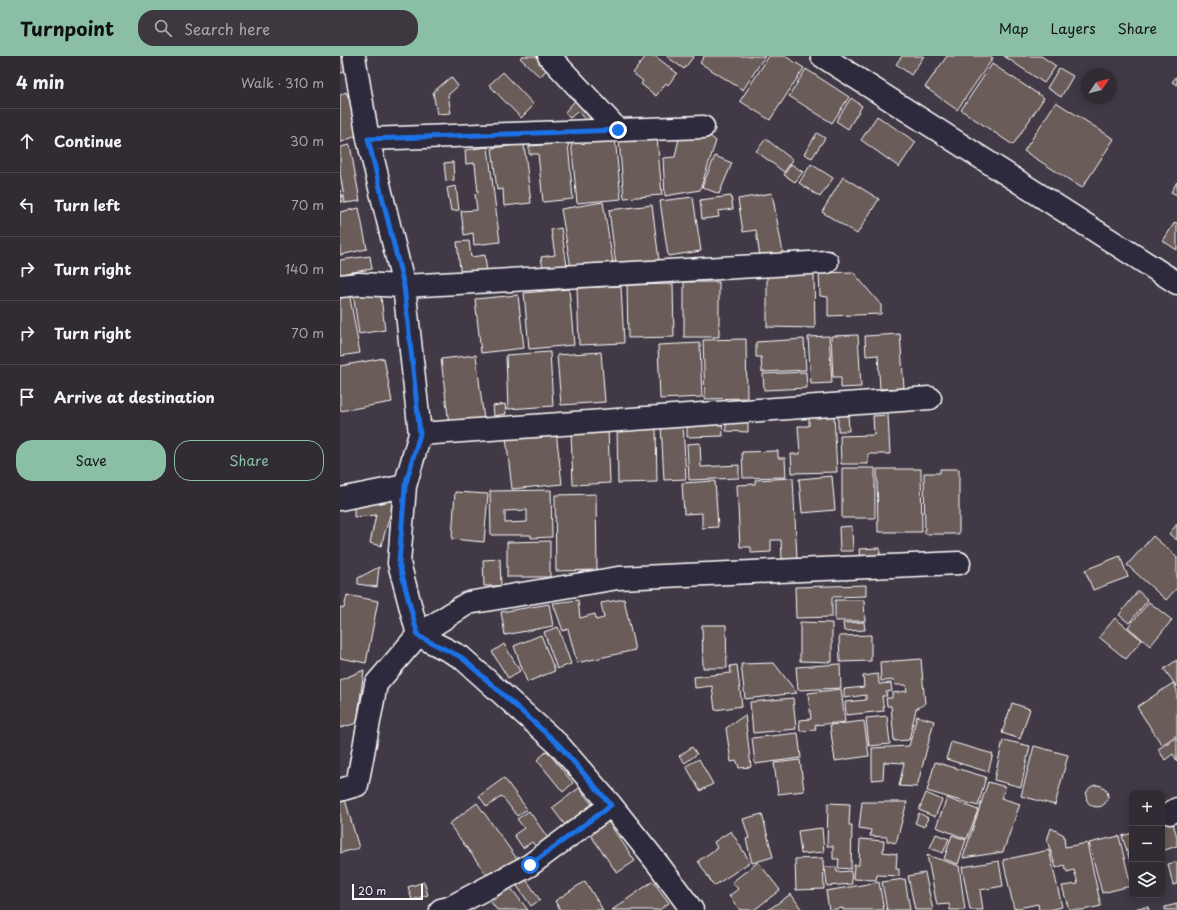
<!DOCTYPE html>
<meta charset="utf-8">
<style>
body{margin:0;font-family:"Playpen Sans",sans-serif;background:#3d3740;color:#f1f3f6}
.controls{position:absolute;right:12px;bottom:12px;display:grid;overflow:hidden;border-radius:8px;box-shadow:0 2px 10px #0003}
.controls button{width:36px;height:36px;display:grid;place-items:center;padding:0;border:0;border-bottom:1px solid #4c474f;background:#312b34;color:#f1f3f6;font:20px sans-serif}
.compass{position:absolute;left:741px;top:12px;width:36px;height:36px;border-radius:50%;background:#312b34;box-shadow:0 2px 10px #0003;rotate:55deg}
.scale{position:absolute;left:12px;bottom:10px;width:71px;box-sizing:border-box;padding-left:4px;border:2px solid #fff;border-top:0;font-size:11px;line-height:14px;white-space:nowrap;color:#fff;-webkit-text-stroke:3px #2f2a3d;paint-order:stroke}
.stop{position:absolute;width:12px;height:12px;margin:-9px;border:3px solid #1a73e8;border-radius:50%;background:#fff}
.stop.end{background:#1a73e8;border-color:#fff;box-shadow:0 1px 4px #0008}
.list{margin:0;padding:0;list-style:none}
h2{display:flex;justify-content:space-between;align-items:center;height:52px;margin:0;padding:0 16px;font-size:17px}
h2 small{font-size:13px;font-weight:400;color:#a8a7ac}
.list li{display:grid;grid-template-columns:26px 1fr auto;gap:12px;align-items:center;box-sizing:border-box;height:64px;padding:0 16px;border-top:1px solid #4c474f}
.list b{display:block;font-size:15px;white-space:nowrap}
.list em{font-size:13px;font-style:normal;color:#a8a7ac}
.actions{display:flex;gap:8px;padding:12px 16px}
.actions a{flex:1;padding:9px 0;border:1px solid #8abfa5;border-radius:16px;text-align:center;font-size:14px;color:#8abfa5}
.actions .main{background:#8abfa5;color:#111}
.icon{flex:none;width:22px;height:22px;fill:none;stroke:currentColor;stroke-width:2;stroke-linecap:round;stroke-linejoin:round}
.map{position:relative;flex:none;width:837px;height:854px;overflow:hidden}
header{display:flex;align-items:center;gap:24px;box-sizing:border-box;height:56px;padding:0 20px;background:#8abfa5;color:#111}
header strong{font-size:19px}
nav{display:flex;gap:22px;margin-inline-start:auto;font-size:14px}
.search{width:280px;height:36px;background:#3d3740;display:flex;align-items:center;gap:10px;box-sizing:border-box;padding:0 14px;border-radius:16px;color:#a8a7ac;font-size:15px}
main{display:flex}
aside{flex:1;background:#312b34}
.map>svg:first-child{display:block}
.building{fill:#6b5b59;stroke:#fff;fill-rule:evenodd}
.lines{fill:none;stroke-linecap:round;stroke-linejoin:round}
.minor-casing{stroke:#fff;stroke-width:25}
.minor{stroke:#2f2a3d;stroke-width:22}
.route{stroke:#1a73e8;stroke-width:5}
</style>
<header>
<strong>Turnpoint</strong>
<div class="search"><svg class="icon" aria-label="search" viewBox="0 0 24 24"><circle cx="10" cy="10" r="6"/><path d="M15 15l6 6"/></svg>Search here</div>
<nav><a>Map</a><a>Layers</a><a>Share</a></nav>
</header>
<main>
<aside>
<h2>4 min<small>Walk · 310 m</small></h2>
<ul class="list">
<li><svg class="icon" aria-label="ahead" viewBox="0 0 24 24"><path d="M12 20V5M6 11l6-6 6 6"/></svg><div><b>Continue</b></div><em>30 m</em></li>
<li><svg class="icon" aria-label="left" viewBox="0 0 24 24"><path d="M17 20v-9H6M10 6l-5 5 5 5"/></svg><div><b>Turn left</b></div><em>70 m</em></li>
<li><svg class="icon" aria-label="right" viewBox="0 0 24 24"><path d="M7 20v-9h11M14 6l5 5-5 5"/></svg><div><b>Turn right</b></div><em>140 m</em></li>
<li><svg class="icon" aria-label="right" viewBox="0 0 24 24"><path d="M7 20v-9h11M14 6l5 5-5 5"/></svg><div><b>Turn right</b></div><em>70 m</em></li>
<li><svg class="icon" aria-label="arrive" viewBox="0 0 24 24"><path d="M6 21V4h12l-3 4 3 4H6"/></svg><div><b>Arrive at destination</b></div></li>
</ul>
<div class="actions"><a class="main">Save</a><a>Share</a></div>
</aside>
<div class="map">
<svg width="837" height="854" viewBox="0 0 837 854">
<rect width="100%" height="100%" fill="#413945"/>
<filter id="ink" filterUnits="userSpaceOnUse"><feTurbulence type="fractalNoise" baseFrequency=".025" numOctaves="2"/><feDisplacementMap in="SourceGraphic" scale="8" xChannelSelector="R" yChannelSelector="G"/><feConvolveMatrix kernelMatrix="1 2 1 2 8 2 1 2 1" color-interpolation-filters="sRGB"/></filter>
<g filter="url(#ink)">
<path class="building" d="M0,0H2L5,15L0,18Z
M182,0H197L209,11L200,21L180,2Z
M306,0H315L337,17L328,29L326,27L316,40L301,28L303,25L293,17Z
M326,0H354L344,13Z
M364,0H425L403,34L360,7Z
M429,0H445L464,12L430,64L400,45Z
M562,0H584L571,19L556,8Z
M607,0H650L653,2L617,54L585,31Z
M664,0H701L716,10L704,27Z
M652,8L704,42L673,89L621,54Z
M719,12L733,20L721,41L707,32Z
M466,13L509,41L492,67L449,40Z
M163,16L194,49L181,62L149,29Z
M837,20V29L832,26Z
M111,21L118,30L108,39L111,57L97,58L93,36Z
M6,36L24,76L0,87V39Z
M240,39L262,60L245,64L238,55L230,62L225,56Z
M511,42L522,50L508,73L496,65Z
M716,46L774,83L742,132L684,95Z
M537,60L576,86L559,111L521,84Z
M477,77L485,82L472,102L464,98Z
M370,80L376,85L360,134L325,140L323,102L335,101L339,82Z
M275,81L281,143L237,147L231,84Z
M317,81L322,139L284,142L279,84Z
M426,83L453,104L444,116L416,95Z
M228,87L233,143L203,146L198,98H189V90Z
M184,88L191,147L164,150L163,133L157,134L152,92Z
M10,89L20,145L5,147L0,117V91Z
M148,91L160,186L134,189L133,177L124,179L121,155L137,154L135,138L138,137L135,107L126,108L125,94Z
M375,100L392,107L379,138L362,131Z
M113,106L114,124L106,125L104,107Z
M451,108L463,116L455,126L444,119Z
M471,108L493,122L480,141L459,127Z
M503,121L539,143L517,178L482,156Z
M837,126V139L831,136Z
M116,130L119,154L111,155L107,132Z
M0,134L3,146H0Z
M432,137L443,197L420,201L416,174L403,176L398,143Z
M391,140L393,153L378,155L379,161L362,163L360,144Z
M353,141L361,195L328,200L320,145Z
M263,146L273,206L231,212L221,153Z
M312,149L319,204L276,209L269,154Z
M19,152L27,193L0,199V156Z
M835,166L837,167V194L823,185Z
M221,172L228,216L204,220L201,201L215,199L211,174Z
M129,185L131,201L145,199L147,218L121,222L117,186Z
M30,200L32,213L0,218V204Z
M513,216L541,249V258L488,260V241L480,240L479,217Z
M427,218H474L475,272L427,271Z
M344,226H379V281H344Z
M333,228L334,281L288,282L287,229Z
M281,230L284,287L239,289L237,232Z
M40,233L45,274L19,278L13,237Z
M229,233L234,289L189,293L184,237Z
M9,236L20,297L0,300V237Z
M178,239L184,292L141,297L135,243Z
M560,278L564,332L540,333L538,299L526,300L525,280Z
M518,279L521,331L501,332V321H493L491,280Z
M489,280L492,327L471,328L468,281Z
M406,283L407,342L365,343L363,284Z
M464,283L466,314L422,316L421,301H416V286Z
M360,287L362,341L320,343L318,289Z
M210,296L213,350L168,353L166,299Z
M261,296L265,346L221,349L217,299Z
M136,299L144,364L109,369L101,303Z
M44,302L52,346L0,355V310Z
M466,316L467,332L424,334L423,318Z
M165,348L166,358L154,360L153,350Z
M498,356H508L509,375H498Z
M548,359L550,398H528V408H501L500,380L534,379L533,360Z
M494,360L497,416L452,417L451,398H460L458,370H469V361Z
M386,364L408,365V376L386,375Z
M382,365L383,380L347,381V366Z
M343,368L346,423L324,424L321,369Z
M316,371L317,426L278,427L277,372Z
M268,373L270,427L233,429L231,375Z
M216,375L222,428L172,433L166,381Z
M360,387L361,411L399,409V422L349,424L347,388Z
M438,395V402H445L446,421L403,422L402,396Z
M502,412H535V462H502Z
M537,413H581L582,476H538Z
M600,413H619V478H585L584,417H600Z
M492,420L495,454L462,457L459,423Z
M453,422L457,503H442L441,484H431V496L411,497V491H400L397,429L415,428V424Z
M375,425L378,471L362,472V457L344,458L342,427Z
M211,434L212,481L191,482V479H151L150,435ZM187,454V466L165,467V455Z
M115,436L148,438L144,486L112,483Z
M256,438L257,514L216,515L215,439Z
M55,442L41,490L30,487L36,459L14,461V450Z
M837,468V484L829,478Z
M512,470L513,495H500L499,471Z
M813,480L837,501V532L826,544L787,509Z
M210,485V521H167V486Z
M540,492V504L520,505L519,493Z
M780,500L788,521L753,534L745,514Z
M160,503L161,530H144L143,504Z
M39,511L37,531L18,528V522Z
M526,529V540L492,541V561L456,562L455,531Z
M798,535L808,544L789,567L779,559Z
M7,539L38,545L26,607L0,602V551L4,552Z
M284,543L295,594L237,607L228,573L223,575L213,547L238,544L240,562L255,558L256,564L264,562L261,547Z
M495,544H524L525,565H495Z
M809,546L832,564L810,590L788,571Z
M209,548L213,570L165,579L161,556Z
M775,562L802,584L786,603L759,581Z
M460,566L492,567V606L460,605Z
M524,566L525,574L504,575L503,567Z
M362,569H386L387,612H363Z
M218,571L231,608L217,613L204,576Z
M201,579L215,615L187,626L174,590Z
M531,579V605L500,606L499,580Z
M164,588L180,615L168,622L152,596Z
M581,603L585,648L576,653L569,684L554,685L551,650H547L546,642H552V637L567,635L566,629H555L554,624L541,625L540,606Z
M837,604V631L824,613Z
M434,607L457,637L405,643L401,608Z
M500,608L501,632L458,634L456,611Z
M397,609L402,650L375,654L372,630L355,632L354,621L391,617L390,610Z
M24,614L17,667L0,672V624Z
M538,618L539,628L551,627L552,635L546,636L547,640H542L544,655L506,659L505,646L526,644V639L504,642V633L524,631L523,620Z
M833,627L837,634V679L822,689L797,651Z
M501,633L505,666L475,669L476,674L460,675L459,664L471,663L468,637Z
M453,642L456,673L413,677L410,646Z
M672,647L690,653L680,683L662,677Z
M405,659L411,711L399,712L397,705L391,706L386,672Z
M547,660L550,688L529,690L526,662Z
M577,660L594,665L577,731L559,730L564,707L544,706L543,723L532,724V692L569,690Z
M524,665L529,700L495,705L490,669Z
M458,677L461,702L415,708L412,682Z
M837,681V705L833,698L825,704L818,693Z
M663,684L690,690L681,731L654,724Z
M611,686L653,698L648,716L606,703Z
M694,690L728,699L715,749L681,740Z
M352,691L357,698L345,707L339,700Z
M207,695L233,727L223,736L197,704Z
M359,703L373,728L360,735L346,710Z
M460,704L464,735L438,738L434,707Z
M595,706L646,721L638,750L587,735Z
M164,722L187,753L177,760L162,740L147,751L139,740Z
M648,726L666,731L661,742L680,748L663,796L623,802Z
M746 740a11 11 0 1 1 22 0a11 11 0 1 1-22 0Z
M239,732L256,753L229,774L212,752Z
M586,737L602,744L595,761L579,754Z
M4,740L19,792L0,797V741Z
M607,742L638,754L627,783L596,771Z
M522,746H567L556,787L547,785V781L530,780L531,774L519,772Z
M137,747L180,807L153,827L109,768Z
M488,747L510,748L509,769H512L511,813L498,812L499,803H493V790H487Z
M189,755L208,782L196,791L192,786L183,792L174,779L184,772L177,763Z
M579,757L588,762L584,771L575,767Z
M422,758L433,801L412,807L406,783L409,782L403,763Z
M267,764L295,805L277,817L249,777Z
M832,764L837,781V790L822,795V767Z
M482,772L484,796L461,798L458,775Z
M711,772L724,779L725,791L747,787L761,850L743,854H729L722,830L738,828L734,814L727,816L724,809L716,812L707,784Z
M391,775L410,806L374,830L358,805L377,792L374,786Z
M792,777V804L790,805L782,780Z
M596,778L609,783L603,797L590,792Z
M612,779L626,784L618,808L604,803Z
M779,780L791,830L762,837L749,787Z
M520,783L544,785L543,796L557,798L556,813H559V820L537,819L536,824L513,823L514,809H519Z
M709,794L722,851L709,854H699L698,848L674,853L663,804Z
M587,799L619,810L625,854H610L609,848L597,849Z
M483,802L484,833L456,834L455,803Z
M659,805L663,830L640,834L643,854H630L622,811Z
M418,806L440,834L414,854H400L389,840L398,833L392,826Z
M837,806V828L833,829L828,808Z
M485,811H496L497,816L511,815L512,828L487,830Z
M585,817L593,854H575L568,820Z
M184,820L200,844L191,850L175,827Z
M565,823L570,854H547L542,826Z
M245,825L263,854H220L215,845Z
M313,825L329,847L319,854H272Z
M84,826L88,839L72,844L68,831Z
M539,826L544,854H503V852L489,854L486,835Z
M170,831L188,854H157L151,846Z
M451,838L462,854H428Z
M837,848V854H825V851Z
M808,851L809,854H798L797,852Z"/>
<g class="lines">
<g class="minor-casing">
<path id="minor" d="M14,0L28,83L64,230L80,378L65,430L59,507L78,579L121,601L218,688L271,749L318,808L352,854
M209,0L278,74
M482,0L837,227
M28,83L363,71
M0,230L19,228L64,230L487,206
M80,378L590,342
M0,443L65,430
M0,734L17,729L36,628L78,579L128,547L278,522L619,507
M830,757L837,753
M101,854L109,852L190,809L271,749"/>
</g>
<use href="#minor" class="minor"/>
</g>
</g>
<g class="lines" filter="url(#ink)">
<path class="route" d="M190,809L271,749L218,688L121,601L78,580L59,507L65,430L80,378L64,230L28,83L278,74"/>
</g>
</svg>
<div class="controls">
<button>+</button>
<button>−</button>
<button><svg class="icon" aria-label="layers" viewBox="0 0 24 24"><path d="M12 4l9 5-9 5-9-5zM3 14l9 5 9-5"/></svg></button>
</div>
<svg class="compass" viewBox="-18 -18 36 36"><path d="M0-13l5 13h-10z" fill="#e53935"/><path d="M0 13l5-13h-10z" fill="#a8a7ac"/></svg>
<div class="scale">20 m</div>
<div class="stop" style="left:190px;top:809px"></div>
<div class="stop end" style="left:278px;top:74px"></div>
</div>
</main>
